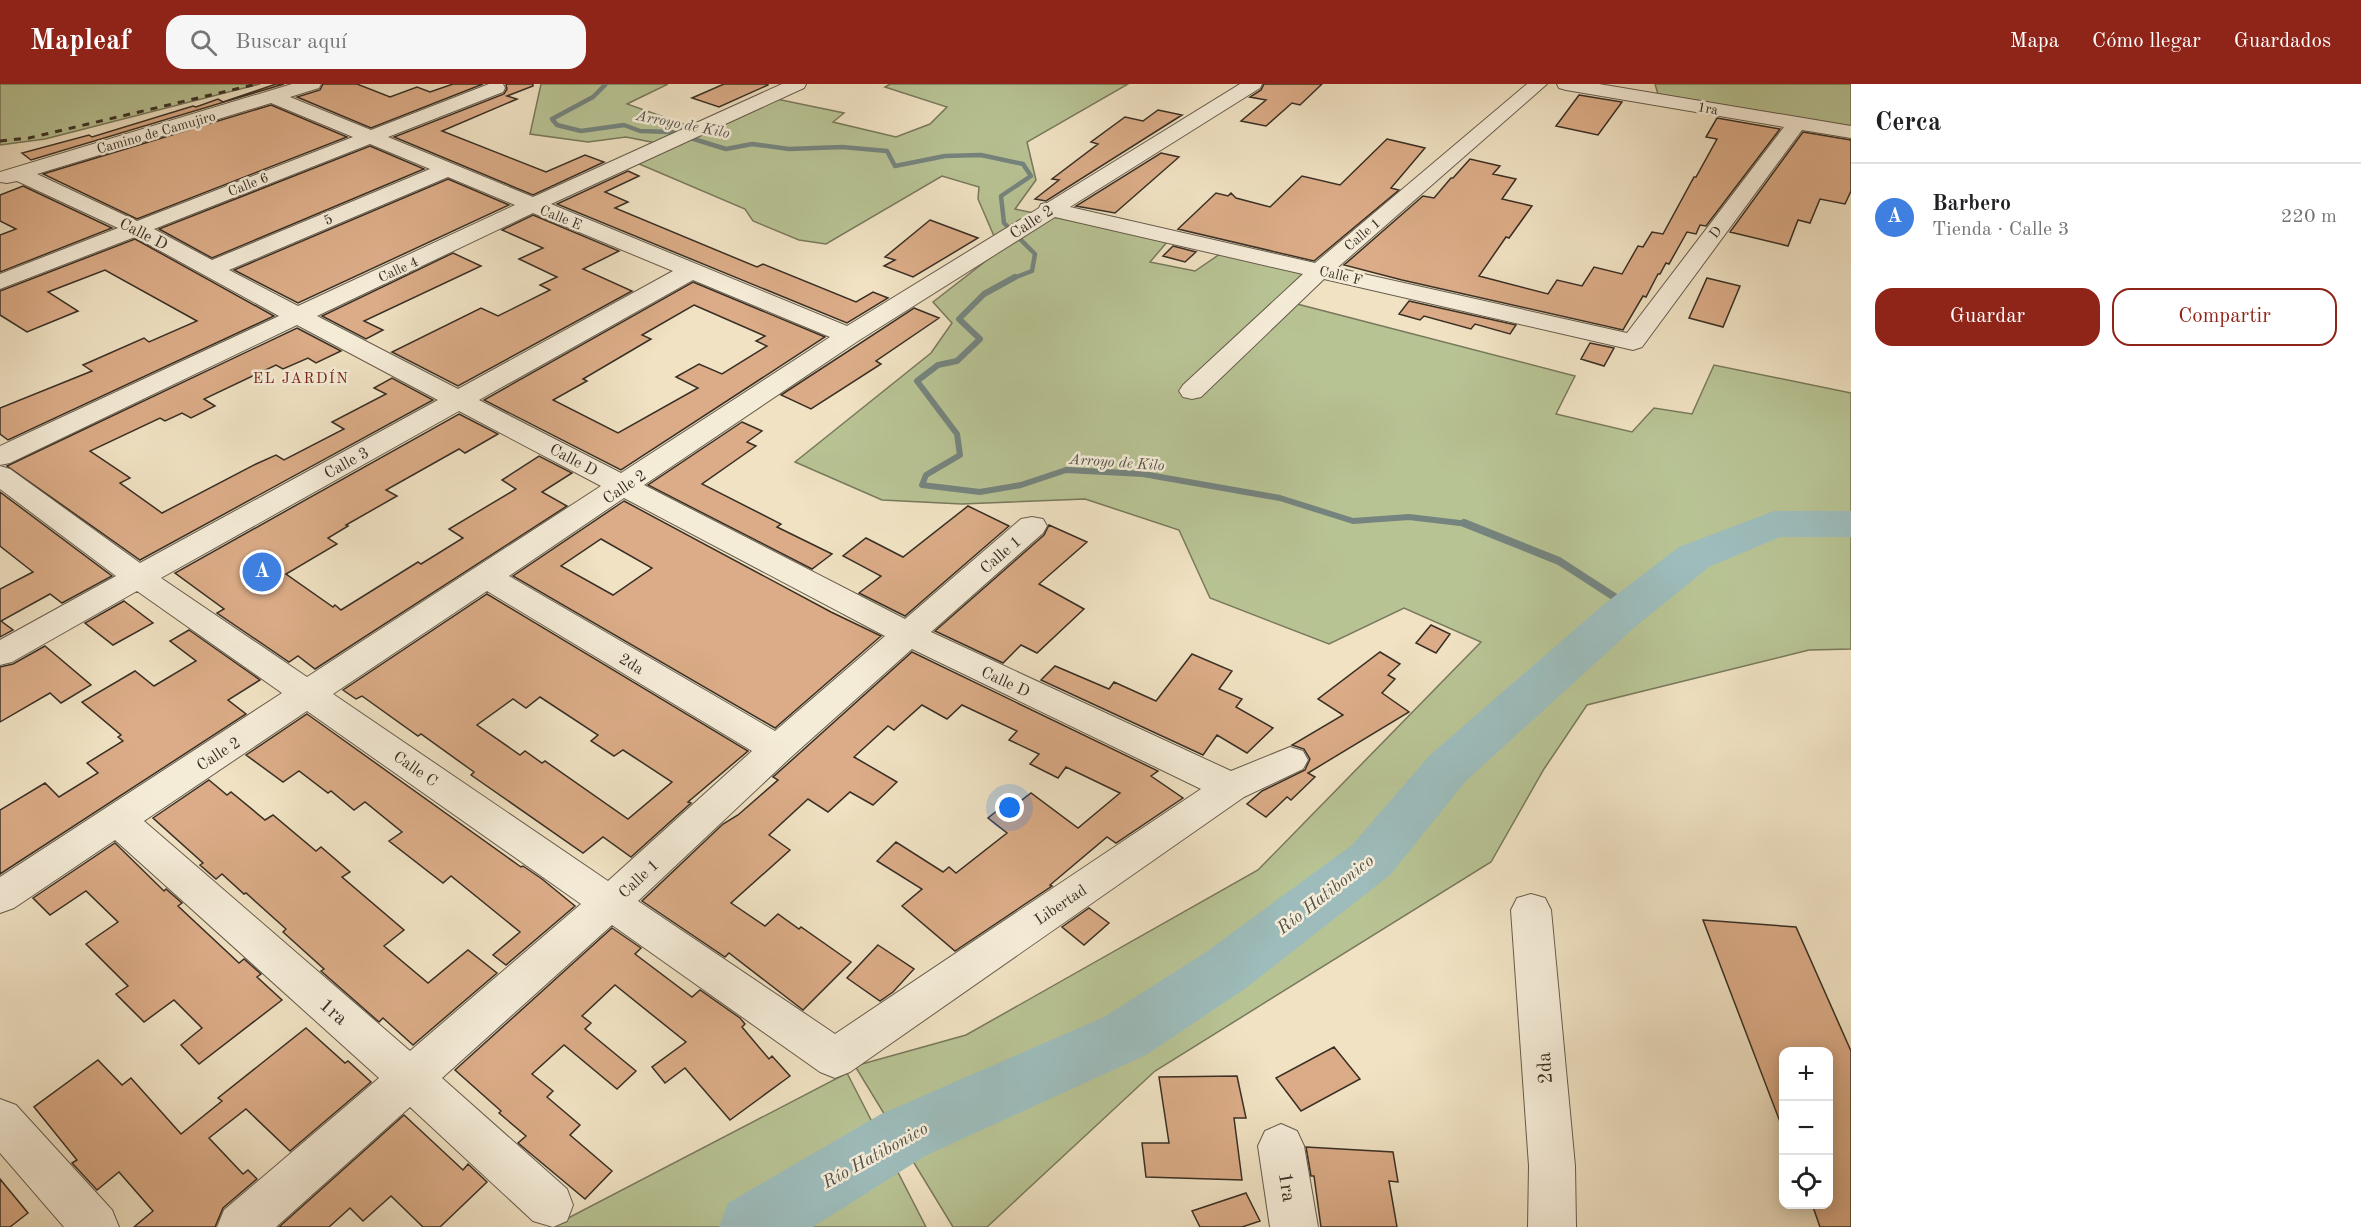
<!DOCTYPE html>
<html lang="es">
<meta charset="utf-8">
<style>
body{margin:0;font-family:"Old Standard TT",serif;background:#f6f6f6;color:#202124}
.controls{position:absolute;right:18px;bottom:18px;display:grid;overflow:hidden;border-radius:12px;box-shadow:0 3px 15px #0003}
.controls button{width:54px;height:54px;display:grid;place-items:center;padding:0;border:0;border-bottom:2px solid #e0e0e0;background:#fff;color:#202124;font:30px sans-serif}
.you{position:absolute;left:1010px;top:724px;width:21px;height:21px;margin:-15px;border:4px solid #fff;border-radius:50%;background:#1a73e8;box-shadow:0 0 0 9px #1a73e833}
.badge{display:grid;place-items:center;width:39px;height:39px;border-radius:50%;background:#8f2418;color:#fff;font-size:20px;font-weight:700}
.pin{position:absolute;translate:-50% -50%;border:3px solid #fff;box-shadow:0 2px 6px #0006}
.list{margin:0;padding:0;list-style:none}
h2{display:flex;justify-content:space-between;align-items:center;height:78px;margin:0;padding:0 24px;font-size:26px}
h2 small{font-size:20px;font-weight:400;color:#757577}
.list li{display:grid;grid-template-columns:39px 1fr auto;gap:18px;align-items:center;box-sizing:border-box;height:108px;padding:0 24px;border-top:2px solid #e0e0e0}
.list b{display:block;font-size:22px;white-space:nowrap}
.list p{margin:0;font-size:20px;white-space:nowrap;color:#757577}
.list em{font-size:20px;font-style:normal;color:#757577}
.actions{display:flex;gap:12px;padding:18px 24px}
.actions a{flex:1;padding:14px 0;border:2px solid #8f2418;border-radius:18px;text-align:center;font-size:21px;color:#8f2418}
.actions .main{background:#8f2418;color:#fff}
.icon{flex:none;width:33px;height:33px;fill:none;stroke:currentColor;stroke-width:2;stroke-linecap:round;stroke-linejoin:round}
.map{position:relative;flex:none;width:1851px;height:1143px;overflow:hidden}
header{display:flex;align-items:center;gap:36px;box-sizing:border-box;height:84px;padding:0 30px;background:#8f2418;color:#fff}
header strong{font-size:28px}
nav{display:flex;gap:33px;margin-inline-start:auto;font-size:21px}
.search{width:420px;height:54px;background:#f6f6f6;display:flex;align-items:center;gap:15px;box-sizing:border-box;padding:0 21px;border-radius:18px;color:#757577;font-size:22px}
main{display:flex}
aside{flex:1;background:#fff}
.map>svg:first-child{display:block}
.green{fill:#b8c394;stroke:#78795c;stroke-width:1.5}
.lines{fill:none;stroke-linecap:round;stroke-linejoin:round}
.stream-far2{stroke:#75847f;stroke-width:4.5}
.stream-far1{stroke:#75847f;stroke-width:6}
.stream{stroke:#75847f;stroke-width:8}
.river{fill:#9dbcbb;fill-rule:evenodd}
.building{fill:#dbac87;stroke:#392f25;stroke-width:1.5;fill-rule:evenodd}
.minor-casing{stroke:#675c4c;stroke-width:2}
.minor{fill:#f5ecd8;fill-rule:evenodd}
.rail{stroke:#392f25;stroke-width:3;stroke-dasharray:7 7;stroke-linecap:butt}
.labels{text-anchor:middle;stroke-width:5;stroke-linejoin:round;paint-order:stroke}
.far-street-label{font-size:14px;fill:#392f25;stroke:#f5ecd8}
.far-water-label{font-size:15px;font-style:italic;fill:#52524a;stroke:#f5ecd8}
.far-neighbourhood-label{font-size:15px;letter-spacing:1.5px;fill:#7a1f14;stroke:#f5ecd8}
.street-label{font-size:16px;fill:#392f25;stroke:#f5ecd8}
.water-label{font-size:18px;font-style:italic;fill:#52524a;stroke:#f5ecd8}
.near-street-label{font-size:20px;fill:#392f25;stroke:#f5ecd8}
</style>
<header>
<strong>Mapleaf</strong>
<div class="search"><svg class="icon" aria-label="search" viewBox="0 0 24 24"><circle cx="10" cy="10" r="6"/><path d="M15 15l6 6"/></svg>Buscar aquí</div>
<nav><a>Mapa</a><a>Cómo llegar</a><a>Guardados</a></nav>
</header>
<main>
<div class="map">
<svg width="1851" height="1143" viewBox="0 0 1851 1143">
<rect width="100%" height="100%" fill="#f0e2c3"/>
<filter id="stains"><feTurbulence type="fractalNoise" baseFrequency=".00333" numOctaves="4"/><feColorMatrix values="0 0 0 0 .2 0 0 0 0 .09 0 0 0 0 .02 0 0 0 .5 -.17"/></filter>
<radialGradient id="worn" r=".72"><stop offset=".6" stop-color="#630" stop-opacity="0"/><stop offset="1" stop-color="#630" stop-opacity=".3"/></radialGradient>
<path class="green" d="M0,0H260L45,55L0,61Z
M541,0H668L627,20L692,43L767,13L844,29L833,38L896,53L930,40L947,23L885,3L890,0H1128L1027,58L1036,96L1015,125L1168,157L1150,178L1195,187L1220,170L1304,188L1278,215L1575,292L1556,330L1632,348L1654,324L1692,330L1714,281L1851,309V565L1809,566L1587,621L1544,685L1491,778L1155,987L987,1143H953L855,982L966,951L1258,786L1481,558L1404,524L1329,560L1210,514L1179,446L1085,415L962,420L882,416L795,378L931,269L952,239L933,218L1000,166L978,115L979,103L942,92L826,160L799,156L753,137L745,125L630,76L656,59L626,53L588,58L530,50Z
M1655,0H1851V42L1658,10Z
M847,989L926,1143H551Z"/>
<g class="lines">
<path class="stream-far2" d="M606,0L593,13L552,35L557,41L581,47L624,41L640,47L671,48L726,65L752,60L789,65L842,63L887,67L895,82L945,72L981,71L1023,80L1031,92L1001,112L1004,139L1035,170L1032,187L1011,195"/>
<path class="stream-far1" d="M1015,193L984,210L959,235L980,255L957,277L938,281L917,297L957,350L960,371L926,391L922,401L980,408L1021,401L1066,386L1143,390L1280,414L1353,437L1409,433L1468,440"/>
<path class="stream" d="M1464,439L1559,477L1630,523"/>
<path class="river" d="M1774,427H1851V453H1780L1709,483L1635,543L1466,697L1390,791L1246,904L1146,971L925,1072L813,1143H719L728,1119L881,1030L1104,933L1206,868L1352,761L1430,671L1603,521L1679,463Z"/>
</g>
<path class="building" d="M276,0H284L31,76L22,69L89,51L92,53L193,22L196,23L218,15L223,18Z
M323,0H357L390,13L417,3L430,8L453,0H483L371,44L297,13L320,6Z
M506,0H533V2L507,12L517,15L442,47L546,88L585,71L604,78L533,111L394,53L504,10L507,5Z
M724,0H768V1L719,23L692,14Z
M1264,0H1322L1300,21L1292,19L1266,42L1241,37L1266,16L1250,13L1261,6Z
M1579,11L1622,18L1598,51L1556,42Z
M271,21L347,53L137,135L43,90Z
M1158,26L1182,31L1046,117L1035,115L1059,96L1052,95L1098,60L1091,58L1125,33L1143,37Z
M1717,34L1780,45L1706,142L1700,141L1696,150L1687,148L1669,180L1666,179L1660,190H1658L1646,213L1643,212L1623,246L1402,196L1344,181L1423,112L1434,114L1451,94H1453L1470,75L1500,82L1493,90L1516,95L1502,115L1532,122L1509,154L1506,153L1479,192L1548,210L1557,196L1582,202L1594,183L1622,190L1638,162L1643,163L1652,148L1663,150L1694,93H1696L1717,55L1706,53Z
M1803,48L1851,56V107L1845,120L1820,115L1810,139L1798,136L1788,162L1730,148Z
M1387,55L1425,64L1391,104L1399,106L1314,177L1178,145L1216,109L1228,112L1231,109L1236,114L1270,123L1302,92L1340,101Z
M370,62L424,85L212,174L159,145Z
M1161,69L1179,73L1115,129L1076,122Z
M628,87L639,92L605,108L628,118L615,124L757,183L763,180L856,218L873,208L888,214L847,239L557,120Z
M448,95L509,121L298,219L234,186Z
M23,102L112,144L0,188V151L16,145L0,137V111Z
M533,131L619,167L583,185L632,207L458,302L392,268L481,224L498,232L550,206L540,201L557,193L519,175L543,164L502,146Z
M930,136L978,154L913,193L884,182L895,176L885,173Z
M135,155L274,232L8,356L0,350V324L92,287L83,281L144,254L149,258L197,237L105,186L48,208L78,227L27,248L0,231V207Z
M1173,162L1196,168L1185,178L1163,172Z
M453,169L481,182L364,237L383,246L366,255L322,232Z
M1707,194L1740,202L1723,243L1689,234Z
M693,198L825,253L621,386L484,316ZM694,221L765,252L756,257L767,262L722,290L699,280L676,293L698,304L618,349L553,316L587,297L583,295L651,255L642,251Z
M1409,217L1516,241L1510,250L1475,240L1471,245L1424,232L1420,236L1399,230Z
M914,224L939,234L876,277L881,280L811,325L781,311Z
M297,244L341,267L316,279L308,274L283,285L276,281L204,315L215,322L191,334L182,329L165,337L160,334L90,367L130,394L120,399L162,429L256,380L276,371L284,376L344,345L332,338L386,310L374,304L392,294L433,316L140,476L7,382Z
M1590,259L1614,264L1604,282L1581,275Z
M459,330L498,350L465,369L459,365L386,406L397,412L346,441L348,442L328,454L337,460L286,490L333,523L335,521L341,526L418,478L421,480L463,454L449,445L516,405L502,396L539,372L572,389L542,408L567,422L315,585L298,572L289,578L217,529L224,525L175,489Z
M742,338L762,347L747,358L756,362L702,400L781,440L777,443L832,470L812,485L648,401Z
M0,408L112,492L62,519L50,510L1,537L13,546L0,553V505L33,488L0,462Z
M624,417L831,528L881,552L775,644L513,492ZM601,455L652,484L613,511L561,482Z
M968,422L1009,442L905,532L859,509L881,492L843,472L866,454L903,473Z
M1049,441L1087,458L1039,500L1084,525L1037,569L1021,561L1003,579L935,547L1044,451Z
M487,510L748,667L688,718L691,719L631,773L603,753L583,769L471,691L474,688L421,650L418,652L362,612L356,615L343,606ZM540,613L598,651L591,657L614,672L623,666L672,698L628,735L545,677L542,679L525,667L520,671L477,641L513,615L526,624Z
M124,517L153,539L113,561L85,539Z
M1431,541L1450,550L1436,569L1416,559Z
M189,546L260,596L228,616L246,630L0,790V726L45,699L59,713L98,689L87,679L123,657L118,653L121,651L82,618L135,587L154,602L196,577L170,557Z
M45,562L91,601L61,619L50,609L0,638V583L13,580Z
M912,568L1158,687L1151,692L1183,714L1116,759L1107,753L1050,801L1052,802L955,867L902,822L922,805L877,777L896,758L943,788L949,783L956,789L1007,749L988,734L1008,718L1014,722L1031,709L1078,744L1120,709L1066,683L1058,694L1030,680L1039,670L1009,656L1017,647L962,621L947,635L922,621L894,646L888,642L854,673L897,698L873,721L850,708L828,728L808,715L769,751L790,766L731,819L765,842L778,830L799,845L801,843L851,878L803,926L729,869L725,873L642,817L723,740L738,731L778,696L773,693Z
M1380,568L1400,580L1388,591L1395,595L1382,609L1409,628L1308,689L1315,693L1291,716L1287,713L1266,733L1247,720L1262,707L1305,686L1310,675L1304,665L1292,661L1343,631L1318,615Z
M1192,570L1232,587L1219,605L1242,615L1236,623L1273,644L1247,669L1217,651L1203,671L1041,596L1055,582L1109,605L1114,598L1156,617Z
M307,630L521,783L523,782L542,795L575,822L506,881L493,871L520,848L451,792L443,799L389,757L402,748L365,718L354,726L331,707L328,709L299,687L283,698L246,671Z
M209,696L227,711L231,708L265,736L273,731L316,767L321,763L350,788L342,793L404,846L384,862L428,899L468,866L497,889L413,961L383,934L379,938L321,887L324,885L283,848L286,845L246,809L244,810L222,790L216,795L200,781L203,779L153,734Z
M115,759L164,807L166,805L182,819L178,822L239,879L244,875L261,890L257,893L282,916L199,980L181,961L202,944L174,916L144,938L116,910L128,902L86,860L118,838L86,807L50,831L33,814Z
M1089,824L1109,839L1084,861L1062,843Z
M1703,836L1796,843L1851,967V1143H1820L1812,1120H1828V968H1784L1782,1043Z
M612,844L641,864L635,870L692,913L700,906L740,934L745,940L742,943L769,975L772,972L790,992L730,1036L685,984L665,999L652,983L686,958L615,901L582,932L591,939L585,945L636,987L617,1005L564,961L532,990L553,1007L547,1013L580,1041L570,1051L612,1087L585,1115L518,1059L526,1052L499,1029L501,1027L455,986Z
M878,861L914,885L893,908L880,917L847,894Z
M306,944L345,979L348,977L371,998L290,1067L246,1025L209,1054L243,1090L248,1086L257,1095L223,1124L215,1143H134L153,1127L119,1088L97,1106L72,1079L77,1076L34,1023L98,976L122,1001L131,994L181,1050L222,1017L218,1014Z
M1334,963L1360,995L1301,1027L1276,994Z
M1237,992L1246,1034H1234L1242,1096L1146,1093L1142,1059H1169L1159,993Z
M404,1031L463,1086L468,1080L487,1098L440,1143H423L391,1112L363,1137L350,1124L329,1143H279Z
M1306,1063L1393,1068L1398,1098L1389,1097L1397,1143H1321L1314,1092H1311Z
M0,1095L28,1129L10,1143H0Z
M1246,1109L1260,1137L1242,1143H1200L1192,1127Z"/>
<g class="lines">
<g class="minor-casing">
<path id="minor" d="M292,0H321L319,4L290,13L371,46L489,0H503L505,4L503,8L388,53L533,113L782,0H806L804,4L551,120L847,242L1039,124L1041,120L1047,119L1240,0H1262L1260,4L1070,123L1315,179L1527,0H1547L1337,184L1627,249L1784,43L1566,6L1559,4L1557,0H1599L1851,42V54L1802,46L1642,263L1633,266L1324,195L1201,313L1192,315L1183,313L1179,307L1183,301L1303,190L1055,133L858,257L644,401L905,535L1021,435L1032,433L1043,435L1047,442L1043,449L931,548L1231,687L1290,663L1303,667L1308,676L1303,685L1244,713L850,988L835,994L820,988L612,841L442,994L567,1105L573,1121L567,1137L553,1143L533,1137L410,1023L276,1143H217L224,1126L379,994L115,756L14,824L0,829V793L282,609L137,507L12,578L0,581V556L116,492L0,405V382L10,385L140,479L438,316L297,241L10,379L0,381V362L279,232L135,153L0,205V190L118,144L17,97L7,99L0,98V88ZM271,19L353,53L137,137L37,90ZM370,60L430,85L212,176L154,145ZM448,93L515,121L298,222L229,186ZM533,129L673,187L458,305L317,232ZM693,196L830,253L621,389L479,316ZM459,327L601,402L307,593L161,494ZM624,414L885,552L775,647L509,492ZM487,507L752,667L608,797L333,610ZM912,565L1201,705L835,950L638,817L790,674ZM307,627L581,820L410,967L144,737Z
M1531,810L1545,814L1551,826L1575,1082L1576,1143H1528L1529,1082L1511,826L1517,814Z
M0,1015L16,1021L112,1126L119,1143H64L0,1069Z
M1281,1040L1297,1047L1304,1062L1318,1143H1270L1258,1062L1265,1047Z"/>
</g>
<use href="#minor" class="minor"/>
<path class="rail" d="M0,57L29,54L257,0"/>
</g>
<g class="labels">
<g class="far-street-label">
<text transform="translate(1708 24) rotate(10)" y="5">1ra</text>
<text transform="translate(156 48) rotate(-16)" y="5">Camino de Camujiro</text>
<text transform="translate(248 100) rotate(-22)" y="5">Calle 6</text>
<text transform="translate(561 133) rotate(22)" y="5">Calle E</text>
<text transform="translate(328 135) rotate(-23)" y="5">5</text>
<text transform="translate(1715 148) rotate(-53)" y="5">D</text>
<text transform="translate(1362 150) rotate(-40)" y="5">Calle 1</text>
<text transform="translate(398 185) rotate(-25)" y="5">Calle 4</text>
<text transform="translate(1341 191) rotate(13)" y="5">Calle F</text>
</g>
<g class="far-water-label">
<text transform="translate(683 40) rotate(11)" y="5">Arroyo de Kilo</text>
<text transform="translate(1117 378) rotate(4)" y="5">Arroyo de Kilo</text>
</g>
<g class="far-neighbourhood-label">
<text x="301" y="299">EL JARDÍN</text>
</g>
<g class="street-label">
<text transform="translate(1031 137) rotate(-33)" y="6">Calle 2</text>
<text transform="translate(144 149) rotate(27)" y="6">Calle D</text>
<text transform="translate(574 375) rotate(28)" y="6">Calle D</text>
<text transform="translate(346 378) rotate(-29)" y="6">Calle 3</text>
<text transform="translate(624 402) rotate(-34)" y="6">Calle 2</text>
<text transform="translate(1000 470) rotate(-41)" y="6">Calle 1</text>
<text transform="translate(632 579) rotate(31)" y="6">2da</text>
<text transform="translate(1006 597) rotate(25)" y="6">Calle D</text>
<text transform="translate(218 669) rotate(-33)" y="6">Calle 2</text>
<text transform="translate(416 684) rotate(35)" y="6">Calle C</text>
<text transform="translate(638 794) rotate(-43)" y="6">Calle 1</text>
<text transform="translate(1060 820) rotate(-34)" y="6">Libertad</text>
</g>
<g class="water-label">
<text transform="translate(1325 810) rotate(-38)" y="6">Río Hatibonico</text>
<text transform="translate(875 1071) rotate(-29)" y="6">Río Hatibonico</text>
</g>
<g class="near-street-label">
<text transform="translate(334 927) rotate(41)" y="7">1ra</text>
<text transform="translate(1544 984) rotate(-94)" y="7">2da</text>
<text transform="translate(1288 1103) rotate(81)" y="7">1ra</text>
</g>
</g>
<rect width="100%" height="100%" filter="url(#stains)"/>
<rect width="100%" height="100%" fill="url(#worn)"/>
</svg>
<div class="controls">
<button>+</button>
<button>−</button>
<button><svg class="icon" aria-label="locate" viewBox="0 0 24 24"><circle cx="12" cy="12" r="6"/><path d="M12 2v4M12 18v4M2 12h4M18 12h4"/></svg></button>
</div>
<div class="you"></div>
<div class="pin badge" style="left:262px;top:488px;background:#3f7fe0">A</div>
</div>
<aside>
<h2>Cerca<small></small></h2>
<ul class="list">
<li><span class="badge" style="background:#3f7fe0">A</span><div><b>Barbero</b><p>Tienda · Calle 3</p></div><em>220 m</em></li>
</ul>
<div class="actions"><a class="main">Guardar</a><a>Compartir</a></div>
</aside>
</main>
